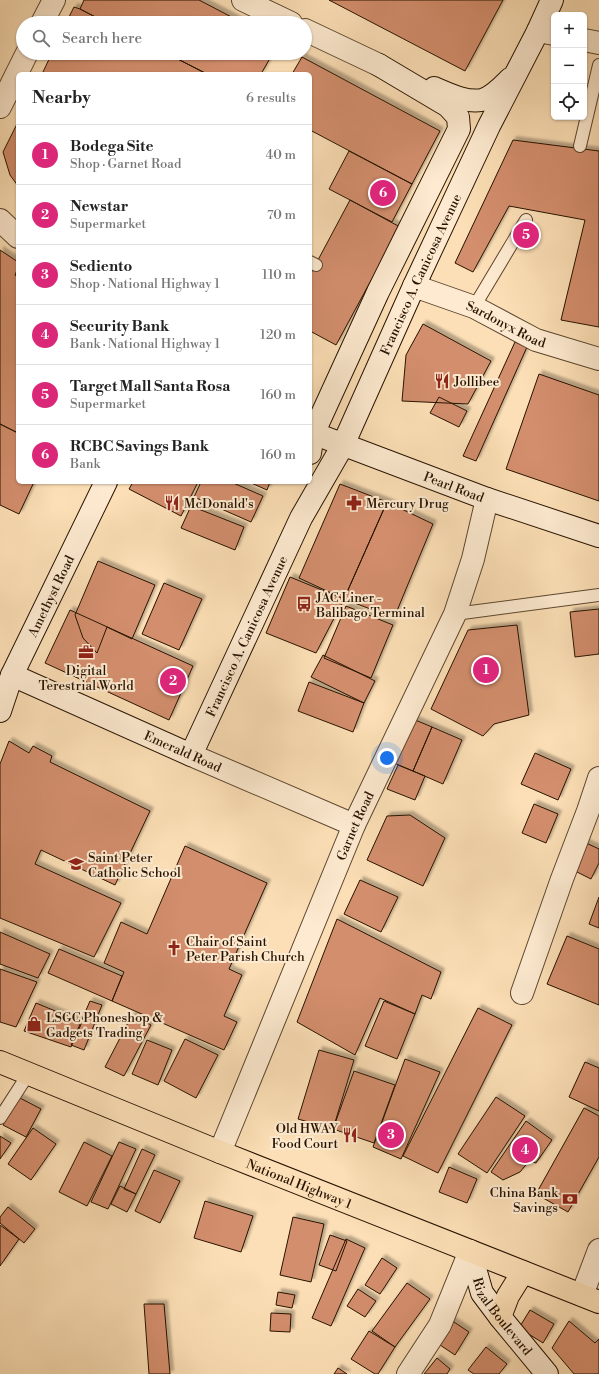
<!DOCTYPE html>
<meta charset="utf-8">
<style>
body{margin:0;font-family:"Libre Bodoni",serif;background:#f6f6f6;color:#222}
.controls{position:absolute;right:12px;top:12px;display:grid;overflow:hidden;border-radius:6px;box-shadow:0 1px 3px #0004}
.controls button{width:36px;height:36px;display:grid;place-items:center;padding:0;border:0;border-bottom:1px solid #e0e0e0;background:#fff;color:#222;font:20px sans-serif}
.you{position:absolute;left:387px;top:758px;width:14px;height:14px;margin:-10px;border:3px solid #fff;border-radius:50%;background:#1a73e8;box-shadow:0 0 0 6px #1a73e833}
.badge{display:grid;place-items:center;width:26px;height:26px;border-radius:50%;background:#db2777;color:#fff;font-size:13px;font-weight:700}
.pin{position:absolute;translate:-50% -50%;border:2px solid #fff;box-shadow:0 1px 4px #0006}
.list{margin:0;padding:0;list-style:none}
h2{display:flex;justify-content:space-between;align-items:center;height:52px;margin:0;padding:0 16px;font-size:17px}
h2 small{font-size:13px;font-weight:400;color:#767676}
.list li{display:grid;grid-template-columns:26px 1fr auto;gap:12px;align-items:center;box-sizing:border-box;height:60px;padding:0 16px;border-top:1px solid #e0e0e0}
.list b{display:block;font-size:15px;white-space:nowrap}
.list p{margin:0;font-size:13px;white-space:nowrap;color:#767676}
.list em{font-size:13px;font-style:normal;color:#767676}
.icon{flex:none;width:22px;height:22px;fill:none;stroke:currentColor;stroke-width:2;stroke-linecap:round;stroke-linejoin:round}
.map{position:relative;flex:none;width:599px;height:1374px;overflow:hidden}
.search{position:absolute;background:#fff;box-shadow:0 1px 3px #0004;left:16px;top:16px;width:296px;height:44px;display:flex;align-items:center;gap:10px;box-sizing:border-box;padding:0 14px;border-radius:22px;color:#767676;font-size:15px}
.panel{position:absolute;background:#fff;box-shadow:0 1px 3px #0004;left:16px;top:72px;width:296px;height:412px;border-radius:6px}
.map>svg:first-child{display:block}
.building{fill:#d38e6d;stroke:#271300;filter:url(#shadow)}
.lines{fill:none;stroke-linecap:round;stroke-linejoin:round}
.lane-casing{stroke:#5c462e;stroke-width:14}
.street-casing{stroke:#5c462e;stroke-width:24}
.secondary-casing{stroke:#271300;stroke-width:24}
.highway-casing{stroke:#271300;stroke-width:24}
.lane{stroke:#fdead0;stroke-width:12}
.street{stroke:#fdead0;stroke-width:22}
.secondary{stroke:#fdead0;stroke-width:22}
.highway{stroke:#fcdfb6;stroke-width:22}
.labels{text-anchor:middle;stroke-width:4;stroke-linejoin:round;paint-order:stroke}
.street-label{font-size:13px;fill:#271300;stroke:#fdead0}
.poi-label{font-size:13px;fill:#271300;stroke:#fdead0;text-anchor:start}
</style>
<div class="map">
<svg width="599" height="1374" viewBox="0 0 599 1374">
<defs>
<filter id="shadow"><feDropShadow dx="3.5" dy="-3.5" stdDeviation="1" flood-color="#0004"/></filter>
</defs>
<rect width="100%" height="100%" fill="#fcdfb6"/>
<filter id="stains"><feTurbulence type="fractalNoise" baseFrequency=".005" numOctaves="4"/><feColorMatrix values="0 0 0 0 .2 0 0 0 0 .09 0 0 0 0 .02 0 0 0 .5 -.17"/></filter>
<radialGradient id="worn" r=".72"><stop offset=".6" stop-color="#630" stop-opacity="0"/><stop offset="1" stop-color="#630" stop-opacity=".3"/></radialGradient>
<path class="building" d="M84,0H199L243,23H107L80,9Z
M329,0H503L465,71Z
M74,7L80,9L107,23H66Z
M52,53H166L207,74H42Z
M166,53H273L261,74H207Z
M302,57L440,131L412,184L310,130V74H292Z
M18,122V186L10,175L3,152Z
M513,140L599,151V327L561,320L585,220L509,206L473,272L455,263Z
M349,151L412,184L392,222L329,189Z
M350,200L400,227L336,345L310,331V275Z
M0,250L18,262V268L15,275L18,278V433L0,424Z
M423,324L491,361L468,404L402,401L406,355Z
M515,342L527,347L476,461L463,456Z
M539,374L599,395V501L506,469Z
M439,397L467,411L459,427L430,413Z
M0,424L18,433V482H34L19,514L0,505Z
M133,482H198L181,516L129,489Z
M201,482H231L263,496L251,522L194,497Z
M249,482H270L267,490Z
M340,484L387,502L344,599L299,578Z
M387,502L433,524L394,618L344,599Z
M191,506L244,527L235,550L181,528Z
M98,561L155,585L132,639L107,627L97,653L83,638L75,615Z
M290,577L344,599L316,653L266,633Z
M164,583L202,599L179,650L142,634Z
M346,606L393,625L371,678L324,658Z
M599,609V654L575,657L570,612Z
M70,610L193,666L169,720L45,663Z
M517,625L529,715L494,724L483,736L431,709L468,630Z
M323,655L375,681L364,703L311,677Z
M309,682L364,703L353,732L298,711Z
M413,719L432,727L413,771L394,763Z
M432,727L462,740L443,784L413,771Z
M9,741L29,753L33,746L52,756L50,762L150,811L115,885L41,850L35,864L121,903L94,957L0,918V764Z
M535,753L571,769L558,800L521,784Z
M398,765L425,776L415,800L387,789Z
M534,804L558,814L546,843L522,833Z
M410,815L445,838L423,886L367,860L387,816Z
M584,842L599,849V863L591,879L571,869Z
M185,846L267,883L229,969L242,975L224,1016L237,1022L224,1050L112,1001L124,972L104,963L121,922L147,934Z
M360,880L398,897L381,932L344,914Z
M599,897V928L589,924Z
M337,919L441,972L431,999L422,995L415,1014L380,998L355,1055L297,1022Z
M0,932L50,954L38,978L0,964Z
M567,936L599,949V1005L547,984Z
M59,949L122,976L112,1001L48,973Z
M0,969L37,982L16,1027L0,1022Z
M90,1001L102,1005L84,1050L71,1045Z
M384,1001L415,1014L397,1059L365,1046Z
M36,1003L82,1022L71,1047L24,1031Z
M478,1008L512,1025L438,1173L403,1156Z
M132,1015L151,1025L124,1076L105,1067Z
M185,1039L218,1055L196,1098L164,1081Z
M147,1040L172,1050L158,1085L132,1074Z
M319,1050L354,1060L333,1129L298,1119Z
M405,1059L440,1072L401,1159L373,1147Z
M585,1062L599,1068V1111L569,1097Z
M354,1071L395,1085L374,1143L333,1129Z
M18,1097L41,1109L26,1137L3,1125Z
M496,1097L525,1116L487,1173L458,1154Z
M584,1108L599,1116V1157L568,1212L536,1194Z
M526,1121L552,1140L536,1163L529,1161L520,1172L503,1180L491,1172Z
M33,1128L56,1144L31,1180L8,1164Z
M0,1136L11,1143L0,1159Z
M84,1142L112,1156L87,1206L59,1192Z
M119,1142L136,1149L108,1209L91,1202Z
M142,1149L155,1155L136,1194L124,1189Z
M449,1167L477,1179L467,1203L439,1192Z
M154,1170L180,1181L160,1223L135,1211Z
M120,1186L136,1194L127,1212L111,1204Z
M205,1201L253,1216L241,1252L194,1238Z
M8,1207L35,1229L24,1243L0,1223V1217Z
M293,1217L324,1224L311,1282L280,1275Z
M0,1225L19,1239L0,1266Z
M330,1235L347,1241L336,1271L319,1265Z
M346,1239L365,1248L331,1326L312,1318Z
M382,1258L397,1268L380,1294L365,1285Z
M407,1283L430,1299L395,1347L372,1331Z
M358,1289L376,1301L365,1317L347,1306Z
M278,1292L295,1295L292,1308L276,1305Z
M144,1304H164L170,1374H149Z
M530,1310L554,1324L543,1343L519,1328Z
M271,1313L291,1314L290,1332L270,1331Z
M451,1320L469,1332L455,1355L437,1343Z
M569,1321L595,1343L599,1339V1374H574L552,1348Z
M369,1331L395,1347L378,1374H375L351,1359Z
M486,1347L507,1364L499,1374H474L468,1370Z
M437,1358L450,1369L447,1374H424Z
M338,1368L347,1374H334Z"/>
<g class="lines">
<g class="lane-casing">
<path id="lane" d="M580,146L599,65
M310,262L316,265
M474,307L526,220
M455,614L599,595
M0,1118L29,1073"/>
</g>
<g class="street-casing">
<g id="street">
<path d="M243,0L291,23"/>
<path d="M42,23L54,0"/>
<path d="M305,30L379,65"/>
<path d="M538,31L554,34"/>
<path d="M584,40L599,43"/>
<path d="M0,107L27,53"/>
<path d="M0,220L18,237"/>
<path id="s1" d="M414,286L474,307L536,340L599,359"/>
<path d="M191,755L354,825"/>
<path d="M522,993L562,879L588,811L599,778"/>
<path id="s2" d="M220,1152L354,825L455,614L473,559L487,499"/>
<path d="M582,1295L599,1250"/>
<path d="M408,1374L440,1325L470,1251"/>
</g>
</g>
<g class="secondary-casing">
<g id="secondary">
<path d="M434,88C449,94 465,103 482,100C493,97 502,87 510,79"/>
<path id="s3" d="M310,432L487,499L599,536"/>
<path d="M310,453L313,434L378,292L459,129L458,117L448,106L379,65"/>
<path id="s4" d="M12,675L191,755L301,518L343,445L414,286L489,126L538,31L552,0"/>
<path id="s5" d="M0,711L12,675L106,482"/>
<path id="s6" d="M470,1251L482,1293L500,1317L547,1374"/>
</g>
</g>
<g class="highway-casing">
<g id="highway">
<path id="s7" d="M0,1062L220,1152L599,1302"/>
<path d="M500,1317L508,1296L523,1272"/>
</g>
</g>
<use href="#lane" class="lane"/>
<use href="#street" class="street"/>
<use href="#secondary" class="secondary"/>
<use href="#highway" class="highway"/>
</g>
<defs>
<g id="restaurant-bare" transform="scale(1.2)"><path d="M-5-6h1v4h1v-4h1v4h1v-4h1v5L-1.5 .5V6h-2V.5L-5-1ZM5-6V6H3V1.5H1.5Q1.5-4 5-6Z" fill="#8f2418" stroke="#fdead0" stroke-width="2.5" paint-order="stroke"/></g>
<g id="pharmacy-bare" transform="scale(1.2)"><path d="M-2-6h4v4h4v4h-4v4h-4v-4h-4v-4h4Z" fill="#8f2418" stroke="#fdead0" stroke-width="2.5" paint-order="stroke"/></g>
<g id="bus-bare" transform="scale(1.2)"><path d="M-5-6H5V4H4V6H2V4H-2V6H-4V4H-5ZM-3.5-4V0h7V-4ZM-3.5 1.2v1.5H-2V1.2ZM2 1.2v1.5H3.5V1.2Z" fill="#8f2418" stroke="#fdead0" stroke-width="2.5" paint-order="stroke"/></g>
<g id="office-bare" transform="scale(1.2)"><path d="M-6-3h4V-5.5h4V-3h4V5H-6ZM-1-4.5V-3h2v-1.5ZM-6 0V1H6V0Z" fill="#8f2418" stroke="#fdead0" stroke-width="2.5" paint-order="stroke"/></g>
<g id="school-bare" transform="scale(1.2)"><path d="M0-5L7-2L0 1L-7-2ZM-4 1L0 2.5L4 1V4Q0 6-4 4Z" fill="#8f2418" stroke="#fdead0" stroke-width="2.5" paint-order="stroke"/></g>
<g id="church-bare" transform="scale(1.2)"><path d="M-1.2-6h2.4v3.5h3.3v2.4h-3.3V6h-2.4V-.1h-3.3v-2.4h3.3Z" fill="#8f2418" stroke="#fdead0" stroke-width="2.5" paint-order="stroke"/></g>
<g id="shop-bare" transform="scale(1.2)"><path d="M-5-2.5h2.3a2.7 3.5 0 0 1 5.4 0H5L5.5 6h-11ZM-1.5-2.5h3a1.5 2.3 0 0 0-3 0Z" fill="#8f2418" stroke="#fdead0" stroke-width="2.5" paint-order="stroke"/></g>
<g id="bank-bare" transform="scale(1.2)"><path d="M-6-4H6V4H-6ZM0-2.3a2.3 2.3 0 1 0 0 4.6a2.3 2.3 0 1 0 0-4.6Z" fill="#8f2418" stroke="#fdead0" stroke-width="2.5" paint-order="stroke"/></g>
</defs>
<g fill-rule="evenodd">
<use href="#restaurant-bare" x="442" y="381"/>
<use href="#restaurant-bare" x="172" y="503"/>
<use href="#pharmacy-bare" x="354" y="503"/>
<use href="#bus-bare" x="304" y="604"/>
<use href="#office-bare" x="86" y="652"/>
<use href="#school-bare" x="76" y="864"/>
<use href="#church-bare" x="174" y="948"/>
<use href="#shop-bare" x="34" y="1024"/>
<use href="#restaurant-bare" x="350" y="1135"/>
<use href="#bank-bare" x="570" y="1199"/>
</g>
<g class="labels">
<g class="street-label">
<text dy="5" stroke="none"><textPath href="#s4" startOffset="729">Francisco A. Canicosa Avenue</textPath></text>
<text dy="5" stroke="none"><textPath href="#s1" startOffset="100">Sardonyx Road</textPath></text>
<text dy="5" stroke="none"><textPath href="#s3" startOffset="154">Pearl Road</textPath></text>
<text dy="5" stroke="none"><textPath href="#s5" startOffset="126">Amethyst Road</textPath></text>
<text dy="5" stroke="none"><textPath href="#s4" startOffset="327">Francisco A. Canicosa Avenue</textPath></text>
<text transform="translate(183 751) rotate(24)" y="5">Emerald Road</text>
<text dy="5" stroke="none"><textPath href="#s2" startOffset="353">Garnet Road</textPath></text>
<text dy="5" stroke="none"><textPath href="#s7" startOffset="323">National Highway 1</textPath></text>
<text dy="5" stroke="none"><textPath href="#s6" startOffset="74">Rizal Boulevard</textPath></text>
</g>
<g class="poi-label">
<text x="454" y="386">Jollibee</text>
<text x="184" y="508">McDonald's</text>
<text x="366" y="508">Mercury Drug</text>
<text x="316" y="602">JAC Liner -<tspan x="316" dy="15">Balibago Terminal</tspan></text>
<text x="86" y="675" text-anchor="middle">Digital<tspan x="86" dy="15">Terestrial World</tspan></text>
<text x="88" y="862">Saint Peter<tspan x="88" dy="15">Catholic School</tspan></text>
<text x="186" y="946">Chair of Saint<tspan x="186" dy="15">Peter Parish Church</tspan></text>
<text x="46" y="1022">LSGC Phoneshop &amp;<tspan x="46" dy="15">Gadgets Trading</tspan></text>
<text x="338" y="1133" text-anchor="end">Old HWAY<tspan x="338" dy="15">Food Court</tspan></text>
<text x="558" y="1197" text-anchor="end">China Bank<tspan x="558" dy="15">Savings</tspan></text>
</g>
</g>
<rect width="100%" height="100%" filter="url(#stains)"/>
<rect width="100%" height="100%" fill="url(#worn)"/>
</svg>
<div class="controls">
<button>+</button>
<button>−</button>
<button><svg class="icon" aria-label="locate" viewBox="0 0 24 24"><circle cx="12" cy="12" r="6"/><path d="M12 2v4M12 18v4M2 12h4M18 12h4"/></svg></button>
</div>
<div class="you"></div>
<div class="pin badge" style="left:486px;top:670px">1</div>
<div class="pin badge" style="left:173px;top:681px">2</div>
<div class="pin badge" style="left:391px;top:1135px">3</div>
<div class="pin badge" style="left:525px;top:1150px">4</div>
<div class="pin badge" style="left:526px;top:235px">5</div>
<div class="pin badge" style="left:383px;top:193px">6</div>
<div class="search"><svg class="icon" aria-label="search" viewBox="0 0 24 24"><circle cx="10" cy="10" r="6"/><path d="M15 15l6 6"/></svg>Search here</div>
<section class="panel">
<h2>Nearby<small>6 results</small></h2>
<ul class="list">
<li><span class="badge">1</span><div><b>Bodega Site</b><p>Shop · Garnet Road</p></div><em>40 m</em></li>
<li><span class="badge">2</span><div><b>Newstar</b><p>Supermarket</p></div><em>70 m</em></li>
<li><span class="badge">3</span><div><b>Sediento</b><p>Shop · National Highway 1</p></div><em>110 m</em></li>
<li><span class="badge">4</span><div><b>Security Bank</b><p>Bank · National Highway 1</p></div><em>120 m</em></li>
<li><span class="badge">5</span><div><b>Target Mall Santa Rosa</b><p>Supermarket</p></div><em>160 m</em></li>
<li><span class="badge">6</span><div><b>RCBC Savings Bank</b><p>Bank</p></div><em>160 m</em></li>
</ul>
</section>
</div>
